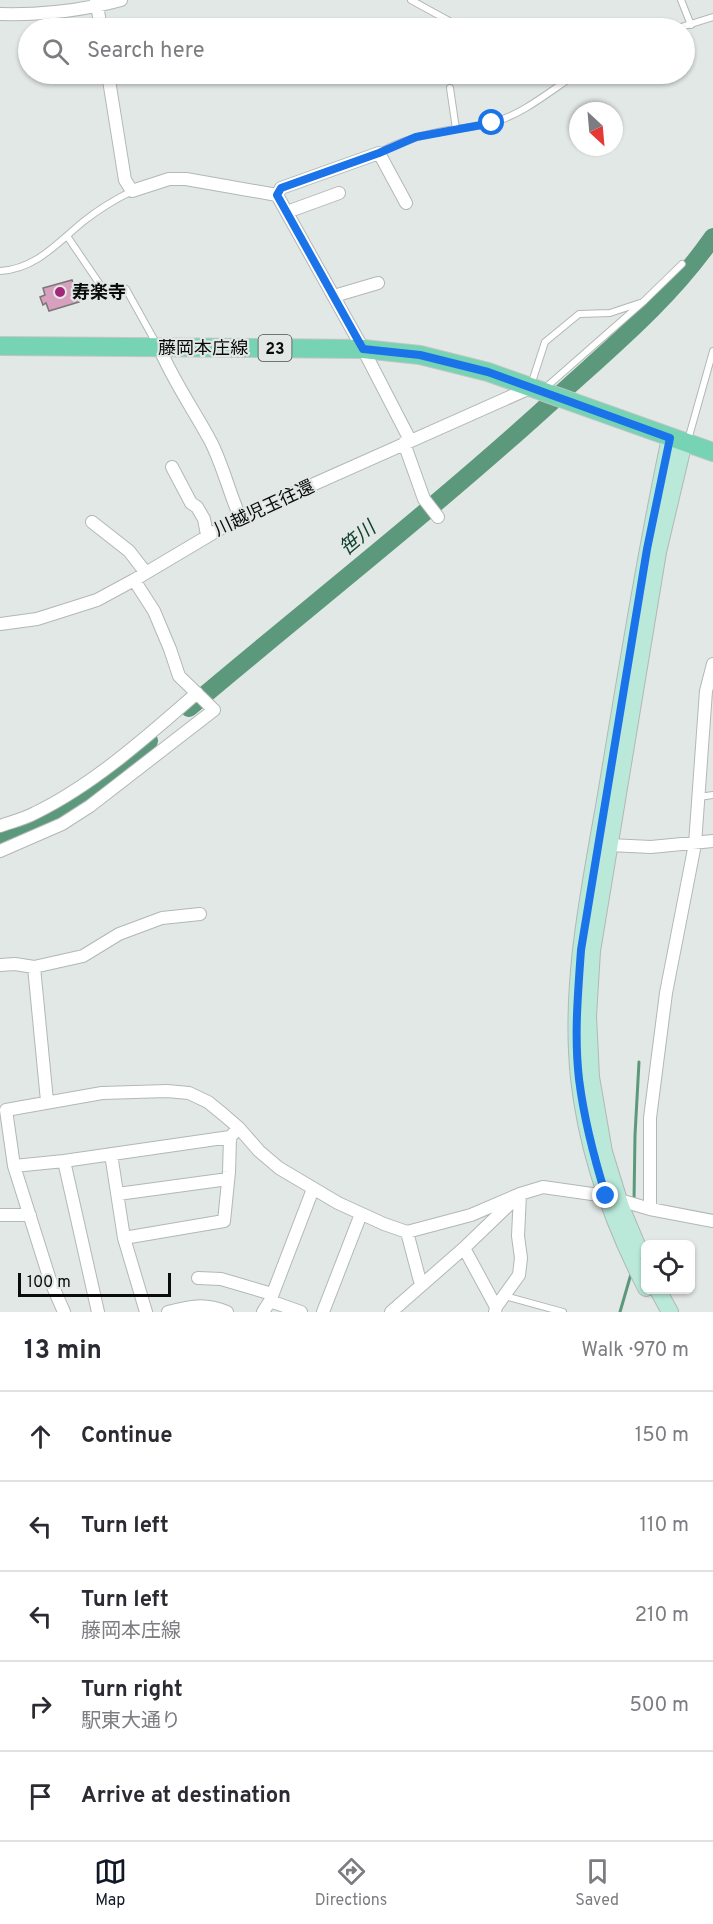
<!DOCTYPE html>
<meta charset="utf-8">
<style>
body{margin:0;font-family:Overpass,"Noto Sans JP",sans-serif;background:#f2f2f3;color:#2b2b33}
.controls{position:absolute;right:18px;bottom:18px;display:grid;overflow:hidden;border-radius:9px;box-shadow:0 2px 4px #0004}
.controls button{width:54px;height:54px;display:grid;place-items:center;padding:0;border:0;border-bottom:2px solid #e1e1e2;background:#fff;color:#2b2b33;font:30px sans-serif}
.compass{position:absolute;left:569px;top:102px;width:54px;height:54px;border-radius:50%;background:#fff;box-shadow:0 2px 4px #0004;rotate:154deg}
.scale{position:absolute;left:18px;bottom:15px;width:153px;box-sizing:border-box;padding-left:6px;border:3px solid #0a0c0b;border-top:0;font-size:16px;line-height:21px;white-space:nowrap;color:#0a0c0b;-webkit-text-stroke:4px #e2e8e5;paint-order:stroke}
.stop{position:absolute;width:18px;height:18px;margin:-14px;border:4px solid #1a73e8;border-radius:50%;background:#fff}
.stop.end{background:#1a73e8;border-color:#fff;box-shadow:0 2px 6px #0008}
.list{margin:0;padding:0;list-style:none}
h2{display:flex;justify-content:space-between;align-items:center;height:78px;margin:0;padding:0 24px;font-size:26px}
h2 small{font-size:20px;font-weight:400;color:#7c7c81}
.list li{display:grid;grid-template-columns:39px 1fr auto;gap:18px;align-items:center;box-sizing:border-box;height:90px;padding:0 24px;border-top:2px solid #e1e1e2}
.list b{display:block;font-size:22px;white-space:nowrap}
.list p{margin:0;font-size:20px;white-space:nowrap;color:#7c7c81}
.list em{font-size:20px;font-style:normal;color:#7c7c81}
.icon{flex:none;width:33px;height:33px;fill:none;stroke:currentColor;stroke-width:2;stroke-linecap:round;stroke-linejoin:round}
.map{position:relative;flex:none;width:713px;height:1312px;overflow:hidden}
.search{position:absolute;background:#fff;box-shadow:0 2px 4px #0004;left:18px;right:18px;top:18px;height:66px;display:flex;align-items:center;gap:15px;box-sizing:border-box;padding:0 21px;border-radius:33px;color:#7c7c81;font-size:22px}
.sheet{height:528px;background:#fff}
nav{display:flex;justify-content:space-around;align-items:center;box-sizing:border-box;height:84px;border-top:2px solid #e1e1e2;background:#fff;font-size:16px;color:#7c7c81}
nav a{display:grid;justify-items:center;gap:3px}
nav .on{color:#111827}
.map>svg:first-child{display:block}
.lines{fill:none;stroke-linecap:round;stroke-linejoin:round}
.stream{stroke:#5c987c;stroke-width:3}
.river{stroke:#5c987c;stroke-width:18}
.building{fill:#d7a0bf;stroke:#7b7678;stroke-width:1.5}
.lane-casing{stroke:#b2b8b5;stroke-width:8}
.street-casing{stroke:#b2b8b5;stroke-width:14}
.secondary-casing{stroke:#b2b8b5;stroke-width:18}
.primary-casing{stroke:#c4c5c4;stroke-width:20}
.lane{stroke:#fff;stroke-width:6}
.street{stroke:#fff;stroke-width:12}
.secondary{stroke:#bae9d9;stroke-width:16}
.primary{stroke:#76d3b3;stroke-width:18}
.route{stroke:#1a73e8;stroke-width:8}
.poi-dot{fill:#a3267a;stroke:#e2e8e5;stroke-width:2}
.labels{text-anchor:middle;stroke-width:4.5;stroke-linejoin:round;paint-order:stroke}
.shield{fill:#e2e8e5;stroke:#4b4e4c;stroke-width:1.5}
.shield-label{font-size:16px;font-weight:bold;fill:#0a0c0b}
.poi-label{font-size:18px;font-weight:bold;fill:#0a0c0b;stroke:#e2e8e5;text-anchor:start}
.street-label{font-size:18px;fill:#0a0c0b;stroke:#e2e8e5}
.water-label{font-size:20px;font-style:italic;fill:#11432f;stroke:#e2e8e5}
</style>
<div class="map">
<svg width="713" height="1312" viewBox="0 0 713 1312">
<rect width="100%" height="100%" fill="#e2e8e5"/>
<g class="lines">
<path class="stream" d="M634,1201L635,1135L639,1062
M620,1312L631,1274"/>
<path class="river" d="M189,708C312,604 439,505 558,396C613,346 670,299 713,237
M0,835C60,815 102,782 149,741"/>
</g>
<path class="building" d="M72,280L79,302L49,311L46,303L43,305L40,297L45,295L43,288Z"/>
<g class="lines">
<g class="lane-casing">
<path id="lane" d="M411,0L462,28
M681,0L691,25
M678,28L713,17
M554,74L563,82
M450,88L456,129
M379,153C402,139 429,133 455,129C467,127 479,127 492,123C523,114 549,92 576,74
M67,236L101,286C110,289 118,284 126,289L156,343
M0,271C36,269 57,243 84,221C98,210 116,199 132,191
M531,385L545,342L579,314L610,313L640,303
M544,389L643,302L682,264
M688,440L713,351
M699,797L713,795
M505,1296L563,1312"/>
</g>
<g class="street-casing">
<path id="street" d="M96,0L101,28
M0,14C41,15 81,11 121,0
M108,74L125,180L132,191L169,179H186L277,195
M277,195L363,349L410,440
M277,195L281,188L379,153L406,203
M287,212L339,193
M334,296L378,283
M159,347C173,381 194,410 211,442C223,466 229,492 240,517
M404,443L424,499L438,517
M172,467L191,503L197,507L204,519L207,535
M92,522L129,551L146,573
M0,624L37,619L97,600L134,580L240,517L530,388
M0,826C11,822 24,819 35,813C93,785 149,735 197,693
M609,845L651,847L713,841
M0,851L62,824L90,806L214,710L179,676L170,649L154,611L134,580
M0,965L15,964L34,967L83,956L119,934L162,918L200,914
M34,967L47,1101
M111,1154L124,1238L146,1312
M64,1161L98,1312
M14,1166L64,1161L230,1137
M118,1194L228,1179
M650,1209V1118L666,993L695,844L706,691L713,664
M0,1215H30
M407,1232L421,1285
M124,1238L224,1221L229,1172L230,1137L234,1133
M464,1248L496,1307
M198,1278L221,1279L272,1294
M270,1301L301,1312
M64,1312L50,1280L14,1166L6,1110L102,1093L167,1091L189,1093L208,1102L224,1115L239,1128L259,1151L279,1168L338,1203L384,1224L407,1232L471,1215L520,1194L543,1187L606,1196L650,1209L713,1221
M168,1312C190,1306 205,1303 227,1312
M263,1312L270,1301L313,1189
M323,1312L361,1214
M391,1312L464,1248L515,1199
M495,1312L496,1307L519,1275L521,1258L518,1236L520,1194"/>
</g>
<g class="secondary-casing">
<path id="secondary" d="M639,1250L621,1207L604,1152L591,1077L588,1016L592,951L658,552L684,442
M646,1288C612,1222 587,1152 579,1078C569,983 590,888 606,795C626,675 645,556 670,438
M658,1290L670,1312"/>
</g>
<g class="primary-casing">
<path id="primary" d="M0,346L363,349L420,355L488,372L713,452"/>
</g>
<use href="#lane" class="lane"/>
<use href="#street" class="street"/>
<use href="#secondary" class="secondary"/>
<use href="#primary" class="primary"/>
</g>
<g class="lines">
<path class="route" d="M492,123L416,137L379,153L281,188L277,195L363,349L420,355L488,372L670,438L647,549L581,950C578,993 574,1036 579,1079C584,1119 594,1158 606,1196"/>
</g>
<circle class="poi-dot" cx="60" cy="292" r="6"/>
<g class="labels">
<rect class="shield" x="258.5" y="335" width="33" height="26" rx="4.5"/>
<g class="shield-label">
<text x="275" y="354">23</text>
</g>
<g class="poi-label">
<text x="72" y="298">寿楽寺</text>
</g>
<g class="street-label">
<text x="203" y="354">藤岡本庄線</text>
<text transform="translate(264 508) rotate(-25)" y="6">川越児玉往還</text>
</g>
<g class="water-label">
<text transform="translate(357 538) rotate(-40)" y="7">笹川</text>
</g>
</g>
</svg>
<div class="controls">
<button><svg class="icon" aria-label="locate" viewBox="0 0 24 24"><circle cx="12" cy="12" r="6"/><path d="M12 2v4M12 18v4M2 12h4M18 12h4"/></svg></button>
</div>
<svg class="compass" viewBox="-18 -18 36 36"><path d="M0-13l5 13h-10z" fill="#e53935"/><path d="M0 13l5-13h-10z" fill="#7c7c81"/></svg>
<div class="scale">100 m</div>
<div class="stop" style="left:492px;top:123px"></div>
<div class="stop end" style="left:606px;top:1196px"></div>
<div class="search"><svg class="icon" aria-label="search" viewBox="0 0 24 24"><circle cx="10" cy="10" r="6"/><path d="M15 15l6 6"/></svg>Search here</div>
</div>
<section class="sheet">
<h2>13 min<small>Walk · 970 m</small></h2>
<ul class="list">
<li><svg class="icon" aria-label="ahead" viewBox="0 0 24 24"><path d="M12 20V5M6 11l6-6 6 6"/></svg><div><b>Continue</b></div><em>150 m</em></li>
<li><svg class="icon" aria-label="left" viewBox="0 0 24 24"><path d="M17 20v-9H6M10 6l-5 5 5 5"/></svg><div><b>Turn left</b></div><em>110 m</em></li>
<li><svg class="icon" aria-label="left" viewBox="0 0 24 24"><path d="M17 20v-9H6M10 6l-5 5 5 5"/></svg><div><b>Turn left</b><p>藤岡本庄線</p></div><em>210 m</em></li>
<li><svg class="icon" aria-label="right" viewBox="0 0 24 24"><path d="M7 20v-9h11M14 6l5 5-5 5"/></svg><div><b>Turn right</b><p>駅東大通り</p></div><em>500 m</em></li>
<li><svg class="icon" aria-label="arrive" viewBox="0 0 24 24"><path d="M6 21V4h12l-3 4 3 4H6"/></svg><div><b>Arrive at destination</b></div></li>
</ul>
</section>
<nav>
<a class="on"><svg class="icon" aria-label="map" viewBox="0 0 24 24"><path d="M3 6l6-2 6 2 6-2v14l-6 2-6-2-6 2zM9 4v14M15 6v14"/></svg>Map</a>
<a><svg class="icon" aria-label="directions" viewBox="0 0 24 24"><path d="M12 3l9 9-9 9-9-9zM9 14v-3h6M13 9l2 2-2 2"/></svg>Directions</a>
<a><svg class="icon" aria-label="saved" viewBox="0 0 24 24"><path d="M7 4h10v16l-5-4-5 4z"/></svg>Saved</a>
</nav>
